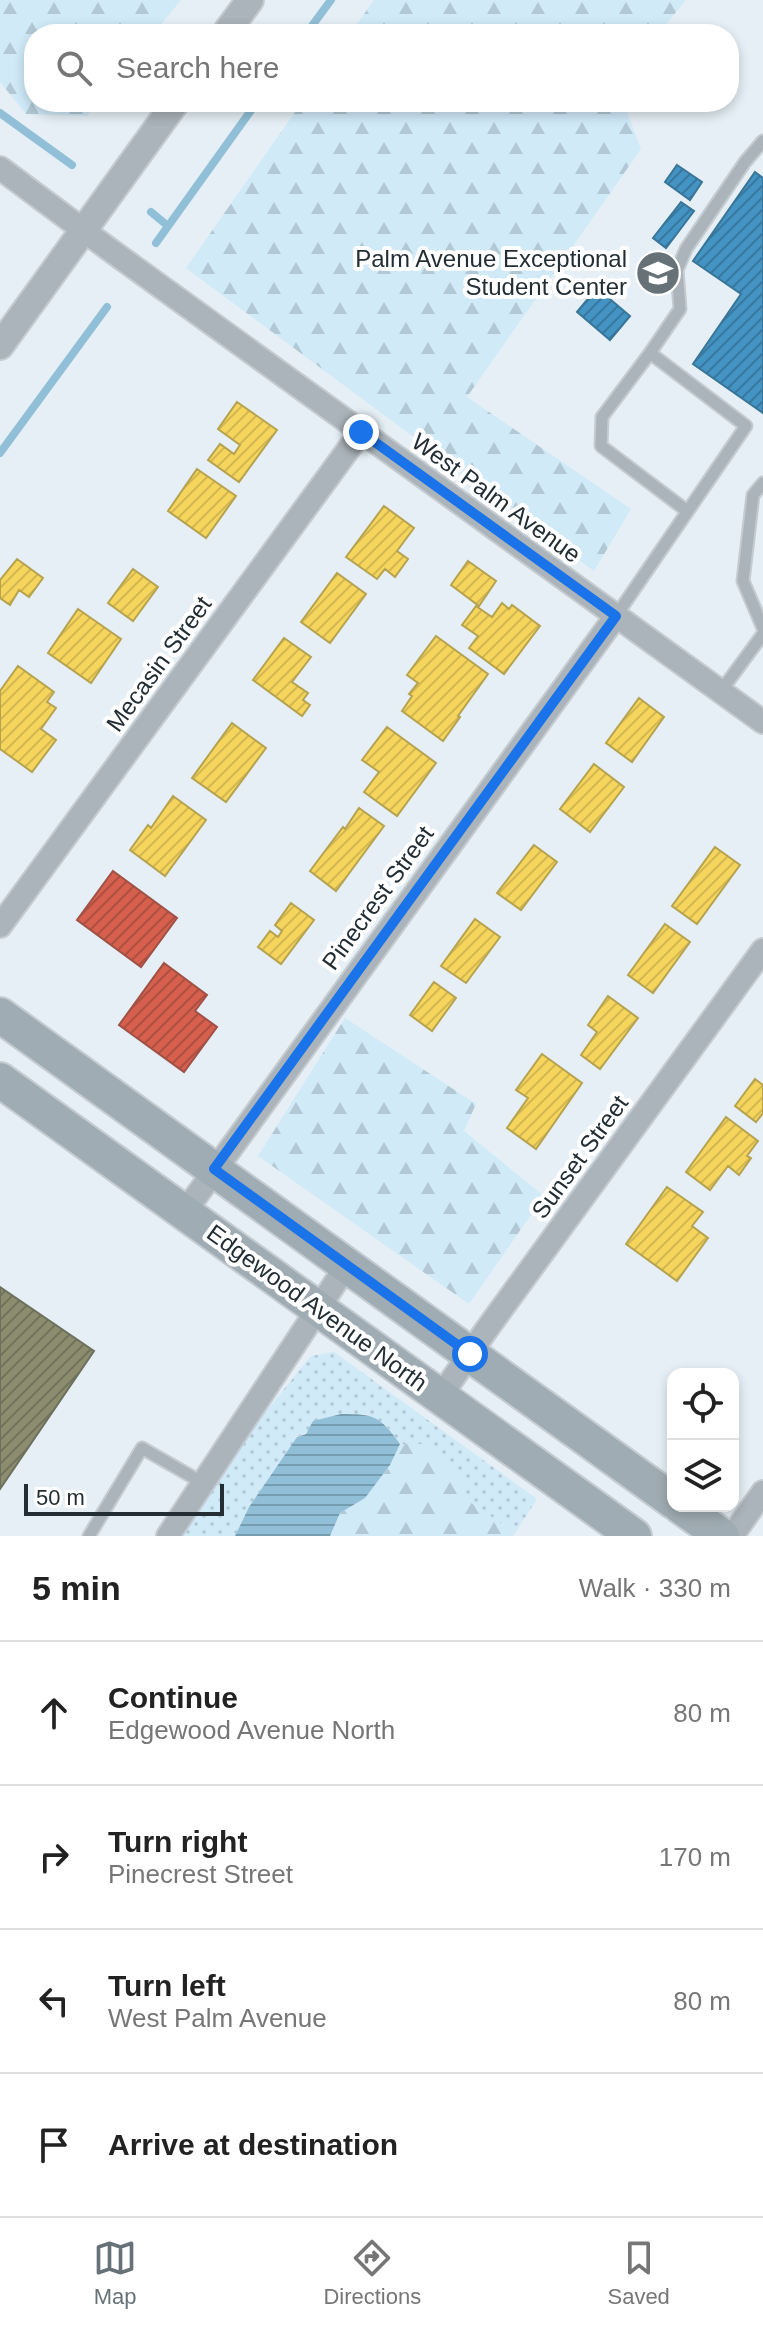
<!DOCTYPE html>
<meta charset="utf-8">
<style>
body{margin:0;font-family:Helvetica,sans-serif;background:#f2f2f2;color:#222}
.controls{position:absolute;right:24px;bottom:24px;display:grid;overflow:hidden;border-radius:16px;box-shadow:0 4px 12px #0003}
.controls button{width:72px;height:72px;display:grid;place-items:center;padding:0;border:0;border-bottom:2px solid #e0e0e0;background:#fff;color:#222;font:40px sans-serif}
.scale{position:absolute;left:24px;bottom:20px;width:200px;box-sizing:border-box;padding-left:8px;border:4px solid #222e34;border-top:0;font-size:22px;line-height:28px;white-space:nowrap;color:#222e34;-webkit-text-stroke:6px #fff;paint-order:stroke}
.stop{position:absolute;width:24px;height:24px;margin:-18px;border:6px solid #1a73e8;border-radius:50%;background:#fff}
.stop.end{background:#1a73e8;border-color:#fff;box-shadow:0 2px 8px #0008}
.list{margin:0;padding:0;list-style:none}
h2{display:flex;justify-content:space-between;align-items:center;height:104px;margin:0;padding:0 32px;font-size:34px}
h2 small{font-size:26px;font-weight:400;color:#767676}
.list li{display:grid;grid-template-columns:52px 1fr auto;gap:24px;align-items:center;box-sizing:border-box;height:144px;padding:0 32px;border-top:2px solid #e0e0e0}
.list b{display:block;font-size:30px;white-space:nowrap}
.list p{margin:0;font-size:26px;white-space:nowrap;color:#767676}
.list em{font-size:26px;font-style:normal;color:#767676}
.icon{flex:none;width:44px;height:44px;fill:none;stroke:currentColor;stroke-width:2;stroke-linecap:round;stroke-linejoin:round}
.map{position:relative;flex:none;width:763px;height:1536px;overflow:hidden}
.search{position:absolute;background:#fff;box-shadow:0 4px 12px #0003;left:24px;right:24px;top:24px;height:88px;display:flex;align-items:center;gap:20px;box-sizing:border-box;padding:0 28px;border-radius:32px;color:#767676;font-size:30px}
.sheet{height:680px;background:#fff}
nav{display:flex;justify-content:space-around;align-items:center;box-sizing:border-box;height:112px;border-top:2px solid #e0e0e0;background:#fff;font-size:22px;color:#767676}
nav a{display:grid;justify-items:center;gap:4px}
nav .on{color:#667278}
.map>svg:first-child{display:block}
.grass{fill:url(#grass-dots)}
.forest{fill:url(#forest-firs)}
.water{fill:url(#water-rules)}
.homes{fill:url(#homes-hatch);stroke:#b6a350;stroke-width:2}
.shops{fill:url(#shops-hatch);stroke:#a05146;stroke-width:2}
.schools{fill:url(#schools-hatch);stroke:#397598;stroke-width:2}
.industry{fill:url(#industry-hatch);stroke:#6c705d;stroke-width:2}
.lines{fill:none;stroke-linecap:round;stroke-linejoin:round}
.stream{stroke:#90bfd7;stroke-width:8}
.service-casing{stroke:#c4cbd1;stroke-width:15}
.minor-casing{stroke:#c4cbd1;stroke-width:26}
.tertiary-casing{stroke:#c4cbd1;stroke-width:30}
.primary-casing{stroke:#c4cbd1;stroke-width:38}
.service{stroke:#aab4ba;stroke-width:11}
.minor{stroke:#aab4ba;stroke-width:22}
.tertiary{stroke:#aab4ba;stroke-width:26}
.primary{stroke:#a0acb3;stroke-width:34}
.route{stroke:#1a73e8;stroke-width:10}
.labels{text-anchor:middle;stroke-width:8;stroke-linejoin:round;paint-order:stroke}
.poi-label{font-size:24px;fill:#222e34;stroke:#fff;text-anchor:end}
.street-label{font-size:24px;fill:#222e34;stroke:#fff}
</style>
<div class="map">
<svg width="763" height="1536" viewBox="0 0 763 1536">
<defs>
<pattern id="grass-dots" width="8" height="8" patternUnits="userSpaceOnUse" patternTransform="scale(2)"><rect width="8" height="8" fill="#d0eaf8"/><path d="M2 2h.1M6 6h.1" fill="none" stroke="#b2c9d5" stroke-width="1.8" stroke-linecap="round"/></pattern>
<pattern id="forest-firs" width="22" height="20" patternUnits="userSpaceOnUse" patternTransform="scale(2)"><rect width="22" height="20" fill="#d0eaf8"/><path d="M5 1l3.5 6h-7zM16 11l3.5 6h-7z" fill="#b2c9d5"/></pattern>
<pattern id="water-rules" width="6" height="5" patternUnits="userSpaceOnUse" patternTransform="scale(2)"><rect width="6" height="5" fill="#90bfd7"/><path d="M0 2.5h6" fill="none" stroke="#759caf"/></pattern>
<pattern id="homes-hatch" width="6" height="6" patternUnits="userSpaceOnUse" patternTransform="scale(2)"><rect width="6" height="6" fill="#f6d55c"/><path d="M-1 1l2-2M0 6l6-6M5 7l2-2" fill="none" stroke="#d3b751"/></pattern>
<pattern id="shops-hatch" width="6" height="6" patternUnits="userSpaceOnUse" patternTransform="scale(2)"><rect width="6" height="6" fill="#d6604d"/><path d="M-1 1l2-2M0 6l6-6M5 7l2-2" fill="none" stroke="#ad5041"/></pattern>
<pattern id="schools-hatch" width="6" height="6" patternUnits="userSpaceOnUse" patternTransform="scale(2)"><rect width="6" height="6" fill="#4393c3"/><path d="M-1 1l2-2M0 6l6-6M5 7l2-2" fill="none" stroke="#38789f"/></pattern>
<pattern id="industry-hatch" width="6" height="6" patternUnits="userSpaceOnUse" patternTransform="scale(2)"><rect width="6" height="6" fill="#8c8c6e"/><path d="M-1 1l2-2M0 6l6-6M5 7l2-2" fill="none" stroke="#72735b"/></pattern>
</defs>
<rect width="100%" height="100%" fill="#e5eff5"/>
<path class="grass" d="M334,1352L537,1499L515,1533L461,1496L431,1444H400L385,1424L367,1414H341L297,1437L249,1507L235,1536H183L259,1420L311,1356Z"/>
<path class="forest" d="M0,0H181L153,34H34V102H98L87,116L26,114L0,82Z
M374,0H686L658,34H350Z
M302,102H623L641,149L467,397L631,509L594,571L186,268Z
M345,1018L476,1104L464,1131L544,1196L469,1304L258,1156Z
M400,1444H431L463,1474L461,1496L515,1533L513,1536H330L340,1513L365,1498L390,1465Z"/>
<path class="water" d="M341,1414C375,1414 380,1416 400,1444L390,1465L365,1498L340,1513L330,1536H235L249,1507L297,1437L306,1434L313,1421Z"/>
<path class="homes" d="M237,402L277,430L239,482L208,460L220,444L234,454L240,445L218,429Z
M197,469L236,496L206,538L168,511Z
M384,506L414,528L397,551L408,559L395,577L385,569L377,579L346,557Z
M17,559L43,578L29,597L19,590L10,605L0,598V580Z
M468,561L496,581L479,606L451,585Z
M133,569L158,587L133,621L108,603Z
M337,573L366,594L330,643L301,622Z
M502,603L509,609L512,605L540,626L504,674L469,648L478,636L462,625L476,606L492,617Z
M78,609L121,639L91,683L48,653Z
M436,636L488,674L458,716L460,717L443,741L402,711L412,696L409,694L418,683L407,675Z
M284,638L311,657L292,682L308,693L303,700L310,705L302,716L253,680Z
M18,666L54,692L47,702L56,708L41,729L56,740L32,772L0,749V691Z
M639,698L664,717L632,762L606,743Z
M232,723L266,748L226,802L192,778Z
M387,727L436,763L397,816L364,792L379,772L362,760Z
M594,764L624,787L590,832L560,809Z
M173,796L206,820L165,876L130,850L148,825L151,828Z
M359,808L384,826L336,891L310,871L343,827L345,829Z
M534,845L557,862L521,910L497,893Z
M715,847L740,865L697,924L672,906Z
M291,903L314,920L281,964L258,947L270,931L278,937L282,931L275,925Z
M475,919L500,937L466,983L441,966Z
M665,924L690,942L653,993L628,975Z
M434,982L456,998L432,1031L410,1015Z
M608,996L638,1018L600,1069L581,1055L597,1032L588,1025Z
M542,1054L582,1083L536,1149L507,1128L528,1098L516,1090Z
M755,1079L763,1085V1113L756,1122L735,1106Z
M726,1117L758,1141L747,1156L751,1158L739,1175L728,1166L710,1190L686,1172Z
M667,1187L703,1212L692,1226L708,1238L677,1281L626,1244Z"/>
<path class="shops" d="M113,871L177,918L141,967L77,920Z
M164,963L207,995L195,1011L217,1027L184,1072L119,1025Z"/>
<path class="schools" d="M677,165L702,182L690,200L665,182Z
M755,172L763,178V413L693,364L741,294L693,261Z
M681,202L694,211L666,248L653,238Z
M597,288L630,316L610,340L577,312Z"/>
<path class="industry" d="M0,1287L94,1351L0,1489Z"/>
<g class="lines">
<path class="stream" d="M306,34L331,0
M0,113L72,165
M151,212L168,226
M156,243L257,102
M0,453L107,307"/>
<g class="service-casing">
<path id="service" d="M650,353L602,417L601,446L687,511
M763,483L753,495L743,581L763,628
M616,616L746,426L650,353L680,309L677,270L686,249L745,162L763,141
M721,691L763,634
M89,1536L142,1448L203,1483"/>
</g>
<g class="minor-casing">
<path id="minor" d="M0,168L106,247L763,722
M0,926L361,432
M184,1213L616,616
M440,1397L487,1329L763,950
M168,1536L347,1265
M732,1536L763,1492"/>
</g>
<g class="tertiary-casing">
<path id="tertiary" d="M225,34L250,0
M0,346L176,102"/>
</g>
<g class="primary-casing">
<path id="primary" d="M0,1015L673,1501
M0,1080L634,1536
M680,1506L722,1536"/>
</g>
<use href="#service" class="service"/>
<use href="#minor" class="minor"/>
<use href="#tertiary" class="tertiary"/>
<use href="#primary" class="primary"/>
</g>
<g class="lines">
<path class="route" d="M361,432L616,616L214,1169L470,1354"/>
</g>
<defs>
<g id="school-disc" transform="scale(2.3)"><circle r="9.5" fill="#667278" stroke="#fff"/><path d="M0-5L7-2L0 1L-7-2ZM-4 1L0 2.5L4 1V4Q0 6-4 4Z" fill="#fff"/></g>
</defs>
<g fill-rule="evenodd">
<use href="#school-disc" x="658" y="273"/>
</g>
<g class="labels">
<g class="poi-label">
<text x="627" y="267">Palm Avenue Exceptional<tspan x="627" dy="28">Student Center</tspan></text>
</g>
<g class="street-label">
<text transform="translate(496 498) rotate(36)" y="8">West Palm Avenue</text>
<text transform="translate(159 664) rotate(-54)" y="8">Mecasin Street</text>
<text transform="translate(378 898) rotate(-54)" y="8">Pinecrest Street</text>
<text transform="translate(580 1157) rotate(-54)" y="8">Sunset Street</text>
<text transform="translate(317 1308) rotate(36)" y="8">Edgewood Avenue North</text>
</g>
</g>
</svg>
<div class="controls">
<button><svg class="icon" aria-label="locate" viewBox="0 0 24 24"><circle cx="12" cy="12" r="6"/><path d="M12 2v4M12 18v4M2 12h4M18 12h4"/></svg></button>
<button><svg class="icon" aria-label="layers" viewBox="0 0 24 24"><path d="M12 4l9 5-9 5-9-5zM3 14l9 5 9-5"/></svg></button>
</div>
<div class="scale">50 m</div>
<div class="stop" style="left:470px;top:1354px"></div>
<div class="stop end" style="left:361px;top:432px"></div>
<div class="search"><svg class="icon" aria-label="search" viewBox="0 0 24 24"><circle cx="10" cy="10" r="6"/><path d="M15 15l6 6"/></svg>Search here</div>
</div>
<section class="sheet">
<h2>5 min<small>Walk · 330 m</small></h2>
<ul class="list">
<li><svg class="icon" aria-label="ahead" viewBox="0 0 24 24"><path d="M12 20V5M6 11l6-6 6 6"/></svg><div><b>Continue</b><p>Edgewood Avenue North</p></div><em>80 m</em></li>
<li><svg class="icon" aria-label="right" viewBox="0 0 24 24"><path d="M7 20v-9h11M14 6l5 5-5 5"/></svg><div><b>Turn right</b><p>Pinecrest Street</p></div><em>170 m</em></li>
<li><svg class="icon" aria-label="left" viewBox="0 0 24 24"><path d="M17 20v-9H6M10 6l-5 5 5 5"/></svg><div><b>Turn left</b><p>West Palm Avenue</p></div><em>80 m</em></li>
<li><svg class="icon" aria-label="arrive" viewBox="0 0 24 24"><path d="M6 21V4h12l-3 4 3 4H6"/></svg><div><b>Arrive at destination</b></div></li>
</ul>
</section>
<nav>
<a class="on"><svg class="icon" aria-label="map" viewBox="0 0 24 24"><path d="M3 6l6-2 6 2 6-2v14l-6 2-6-2-6 2zM9 4v14M15 6v14"/></svg>Map</a>
<a><svg class="icon" aria-label="directions" viewBox="0 0 24 24"><path d="M12 3l9 9-9 9-9-9zM9 14v-3h6M13 9l2 2-2 2"/></svg>Directions</a>
<a><svg class="icon" aria-label="saved" viewBox="0 0 24 24"><path d="M7 4h10v16l-5-4-5 4z"/></svg>Saved</a>
</nav>
